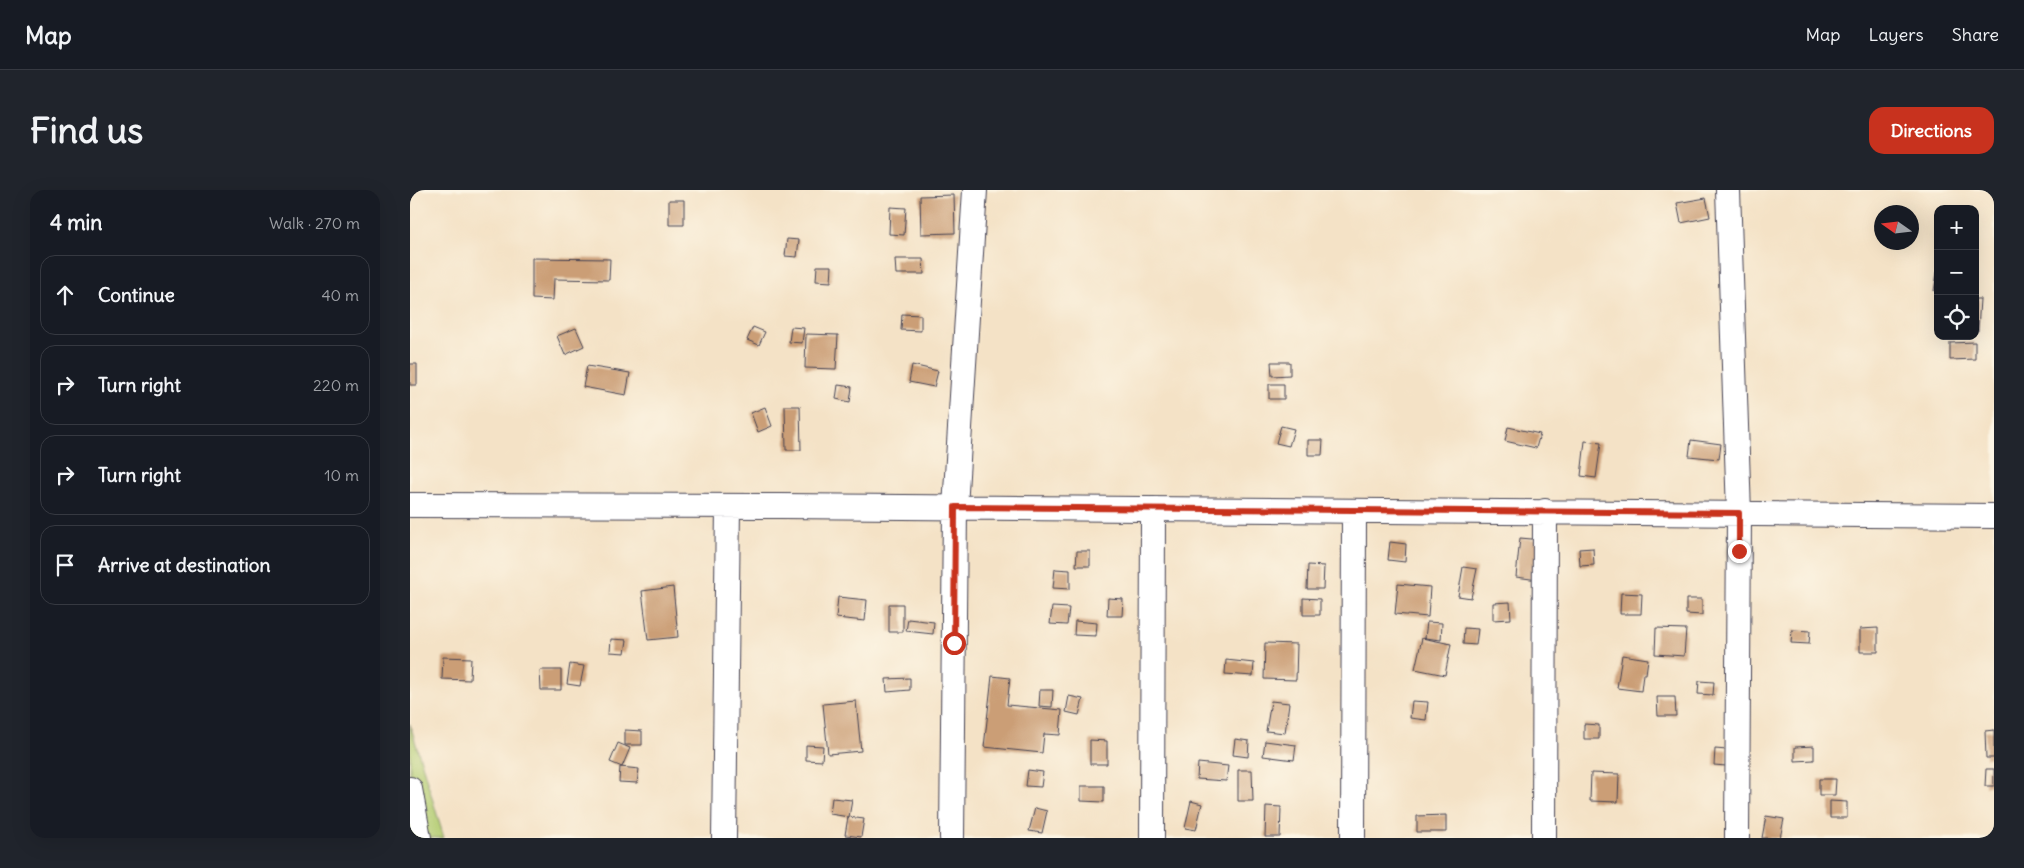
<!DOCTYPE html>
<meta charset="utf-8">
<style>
body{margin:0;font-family:Delius,sans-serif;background:#20242c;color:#f1f3f6}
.controls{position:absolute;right:15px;top:15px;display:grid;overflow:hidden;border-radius:10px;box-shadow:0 5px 20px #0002}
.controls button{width:45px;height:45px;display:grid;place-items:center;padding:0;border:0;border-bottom:1px solid #363941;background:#171b24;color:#f1f3f6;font:25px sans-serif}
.compass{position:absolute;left:1464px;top:15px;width:45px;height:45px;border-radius:50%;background:#171b24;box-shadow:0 5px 20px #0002;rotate:284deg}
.stop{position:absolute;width:15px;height:15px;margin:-11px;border:4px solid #c8321e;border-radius:50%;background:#fff}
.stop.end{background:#c8321e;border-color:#fff;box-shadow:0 1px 5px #0008}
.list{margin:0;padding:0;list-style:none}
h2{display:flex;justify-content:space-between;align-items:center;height:65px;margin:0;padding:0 20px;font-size:21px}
h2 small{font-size:16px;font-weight:400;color:#9ea1a6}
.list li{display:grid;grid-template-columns:32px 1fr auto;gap:15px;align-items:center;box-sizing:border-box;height:80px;margin:0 10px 10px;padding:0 10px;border:1px solid #363941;border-radius:15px}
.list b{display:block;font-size:19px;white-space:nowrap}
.list em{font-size:16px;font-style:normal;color:#9ea1a6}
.icon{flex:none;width:28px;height:28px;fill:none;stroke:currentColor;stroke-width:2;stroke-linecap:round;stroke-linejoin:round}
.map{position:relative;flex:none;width:1584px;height:648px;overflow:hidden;border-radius:15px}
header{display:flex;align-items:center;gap:30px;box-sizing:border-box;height:70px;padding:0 25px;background:#171b24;border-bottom:1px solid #363941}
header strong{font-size:24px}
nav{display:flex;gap:28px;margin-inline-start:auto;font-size:18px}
.intro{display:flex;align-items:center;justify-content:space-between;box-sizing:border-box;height:120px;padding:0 30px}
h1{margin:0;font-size:35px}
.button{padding:12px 22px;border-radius:15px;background:#c8321e;color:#fff;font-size:18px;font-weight:700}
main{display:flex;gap:30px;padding:0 30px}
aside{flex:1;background:#171b24;border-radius:15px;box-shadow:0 5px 20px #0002}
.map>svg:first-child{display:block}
.green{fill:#b3cc72;stroke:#6a7756}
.building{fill:#cb9e76}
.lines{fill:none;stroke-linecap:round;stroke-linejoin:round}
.minor-casing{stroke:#423f50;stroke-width:26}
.minor{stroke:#fff;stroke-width:24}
.route{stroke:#c8321e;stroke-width:6}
</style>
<header>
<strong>Map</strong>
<nav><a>Map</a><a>Layers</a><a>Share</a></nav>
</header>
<div class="intro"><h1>Find us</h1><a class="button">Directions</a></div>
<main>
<aside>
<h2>4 min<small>Walk · 270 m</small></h2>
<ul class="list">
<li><svg class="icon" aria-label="ahead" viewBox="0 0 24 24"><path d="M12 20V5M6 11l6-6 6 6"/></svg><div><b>Continue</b></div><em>40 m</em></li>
<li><svg class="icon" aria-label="right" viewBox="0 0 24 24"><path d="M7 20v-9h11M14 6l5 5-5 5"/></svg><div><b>Turn right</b></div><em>220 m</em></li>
<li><svg class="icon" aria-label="right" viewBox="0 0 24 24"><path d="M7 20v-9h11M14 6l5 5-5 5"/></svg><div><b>Turn right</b></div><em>10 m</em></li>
<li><svg class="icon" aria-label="arrive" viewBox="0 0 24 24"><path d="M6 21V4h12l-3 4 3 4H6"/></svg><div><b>Arrive at destination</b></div></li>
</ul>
</aside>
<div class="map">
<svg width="1584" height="648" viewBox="0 0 1584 648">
<rect width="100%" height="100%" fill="#fcf5e5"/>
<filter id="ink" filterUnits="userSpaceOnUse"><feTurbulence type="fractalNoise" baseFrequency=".02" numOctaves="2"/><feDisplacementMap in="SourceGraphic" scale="10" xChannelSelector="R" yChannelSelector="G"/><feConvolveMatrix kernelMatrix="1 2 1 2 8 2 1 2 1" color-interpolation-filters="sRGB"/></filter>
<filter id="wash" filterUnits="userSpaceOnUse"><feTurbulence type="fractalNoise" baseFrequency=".0096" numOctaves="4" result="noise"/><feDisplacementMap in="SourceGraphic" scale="20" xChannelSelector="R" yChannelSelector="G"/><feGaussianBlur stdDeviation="1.12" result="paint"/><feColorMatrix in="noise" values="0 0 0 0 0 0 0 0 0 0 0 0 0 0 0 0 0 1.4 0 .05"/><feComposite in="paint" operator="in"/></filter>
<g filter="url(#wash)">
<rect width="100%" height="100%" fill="#f4e2c6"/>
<path class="green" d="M0,534L34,648H0Z"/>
<g id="blocks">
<path class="building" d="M544,5L545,43L511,44L510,6Z
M1296,8L1300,27L1271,33L1267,13Z
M259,10H274V35H259Z
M480,17L496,18L494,45L479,44Z
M377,49L389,50L387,67L375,66Z
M122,68L200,69L199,90L144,89L143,110L122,109Z
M485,69H513L514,84H486Z
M407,76H422L421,92L406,91Z
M1527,82H1528V101H1524Z
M1565,109H1570L1568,141H1565Z
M492,124L511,125V141L491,140Z
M343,137L355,142L349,155L337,150Z
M381,137L394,138L392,153L379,152Z
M166,138L174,156L155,165L147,146Z
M396,144L428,145L426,179L395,178Z
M1565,152V169L1540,170V153Z
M861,172H880V185L862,186Z
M0,174H7V195H0Z
M502,175L528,181L524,197L499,192Z
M177,176L220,183L216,205L173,197Z
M859,194H874V209H859Z
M428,195L442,197L440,212L426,209Z
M375,216H390L391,260H376Z
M355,217L362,236L348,242L341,223Z
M871,236L884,239L879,256L866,253Z
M1098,237L1130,244L1126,258L1095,251Z
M898,250H913L912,265H898Z
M1281,250L1311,254L1309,269L1279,266Z
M1175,251L1191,253L1186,288L1171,286Z
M1110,348L1133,350L1128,390L1106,387Z
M980,352L996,354L995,372L978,370Z
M1183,358L1184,375L1170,376L1169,359Z
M667,361H680V376H666Z
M898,375L914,376L913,399H897Z
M1053,377L1067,379L1061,408L1048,406Z
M645,379L660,380V399L643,398Z
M988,394L1020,397L1018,427L985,424Z
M263,397L268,447L238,450L232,401Z
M1211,403L1232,404L1231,424H1210Z
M428,407L457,410L455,431L426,428Z
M698,408L713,409L712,426H697Z
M893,408L910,409V425H893Z
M1276,409H1292V425L1276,424Z
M1100,412L1101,429L1083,430V413Z
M479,414H493V442H479Z
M642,417L659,418L657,435L640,434Z
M498,429L524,432L523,444L496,441Z
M665,431L687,433L686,446L664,445Z
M1017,432L1032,433L1031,450L1015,448Z
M1054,438L1068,439L1066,455L1053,454Z
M1246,438L1276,439L1274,466L1245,464Z
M1468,438V462H1450V439Z
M1382,440L1400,441L1399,454L1381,453Z
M1012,448L1041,454L1035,485L1005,479Z
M201,449L217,450L215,463L200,462Z
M855,453L887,454L886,490L854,489Z
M1212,465L1238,469L1236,484H1233L1231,501L1207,498Z
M33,467L61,468L60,490L32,489Z
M816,470L844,473L843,486L815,484Z
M160,474L174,476L170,496L157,494Z
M130,480H151V500H131Z
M582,486L600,488L597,515L652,520L650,545L634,544L632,563L574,557Z
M500,488V500L477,502L476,489Z
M1289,491L1304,492L1303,505L1288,504Z
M630,500H643L642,517L629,516Z
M659,506L673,509L669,525L656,522Z
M1247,507H1265L1266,526H1248Z
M446,511L451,561L418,564L413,514Z
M861,511L879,513L875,543L856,541Z
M1002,511L1018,512L1016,530L1000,528Z
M1174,534L1189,535V549H1174Z
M215,540L232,541V555H215Z
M1584,540V568H1576L1575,541Z
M825,549L839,551L838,567L823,565Z
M680,550L697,551V574H680Z
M855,551L886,555L884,570L853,566Z
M208,553L220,558L212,577L200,572Z
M396,555L413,556L412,571L396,570Z
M1404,556V570L1385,571V557Z
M1305,559L1317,560L1316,576L1304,575Z
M788,573L818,576L816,591L787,589Z
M210,577L229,579L227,593L209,592Z
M1576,579H1584V596H1575Z
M618,580L633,582L631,597L616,596Z
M828,580H842L843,611H828Z
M1181,583L1209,584L1208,612L1180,611Z
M1409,589H1426L1425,605H1409Z
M671,596H694V612L671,611Z
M422,608L442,610L439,627L420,624Z
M781,611L792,614L786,640L775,638Z
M1420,611L1437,612V628H1420Z
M856,616L871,617L870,647H855Z
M625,618L637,621L632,643L619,641Z
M1036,625V642H1007V626Z
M1356,626L1374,629L1370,648H1352Z
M438,627L454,629L451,647L435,645Z"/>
</g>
</g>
<g filter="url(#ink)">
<use href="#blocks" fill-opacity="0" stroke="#423f50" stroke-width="1"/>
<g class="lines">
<g class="minor-casing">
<path id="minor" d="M1318,0L1329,323L1327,648
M0,315L371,316L1584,326
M0,599L9,648
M314,648L318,316
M542,648L545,317L565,0
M742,648L743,319
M943,648L944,321
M1134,648L1135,321"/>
</g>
<use href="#minor" class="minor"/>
</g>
</g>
<g class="lines" filter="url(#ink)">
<path class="route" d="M544,453L545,317L1329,323V361"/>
</g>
</svg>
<div class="controls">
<button>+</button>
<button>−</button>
<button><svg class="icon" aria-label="locate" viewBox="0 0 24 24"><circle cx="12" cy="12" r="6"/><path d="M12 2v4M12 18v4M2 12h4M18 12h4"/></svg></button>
</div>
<svg class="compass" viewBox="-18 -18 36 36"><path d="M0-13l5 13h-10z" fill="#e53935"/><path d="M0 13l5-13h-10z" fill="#9ea1a6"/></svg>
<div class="stop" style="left:544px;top:453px"></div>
<div class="stop end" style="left:1329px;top:361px"></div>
</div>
</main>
